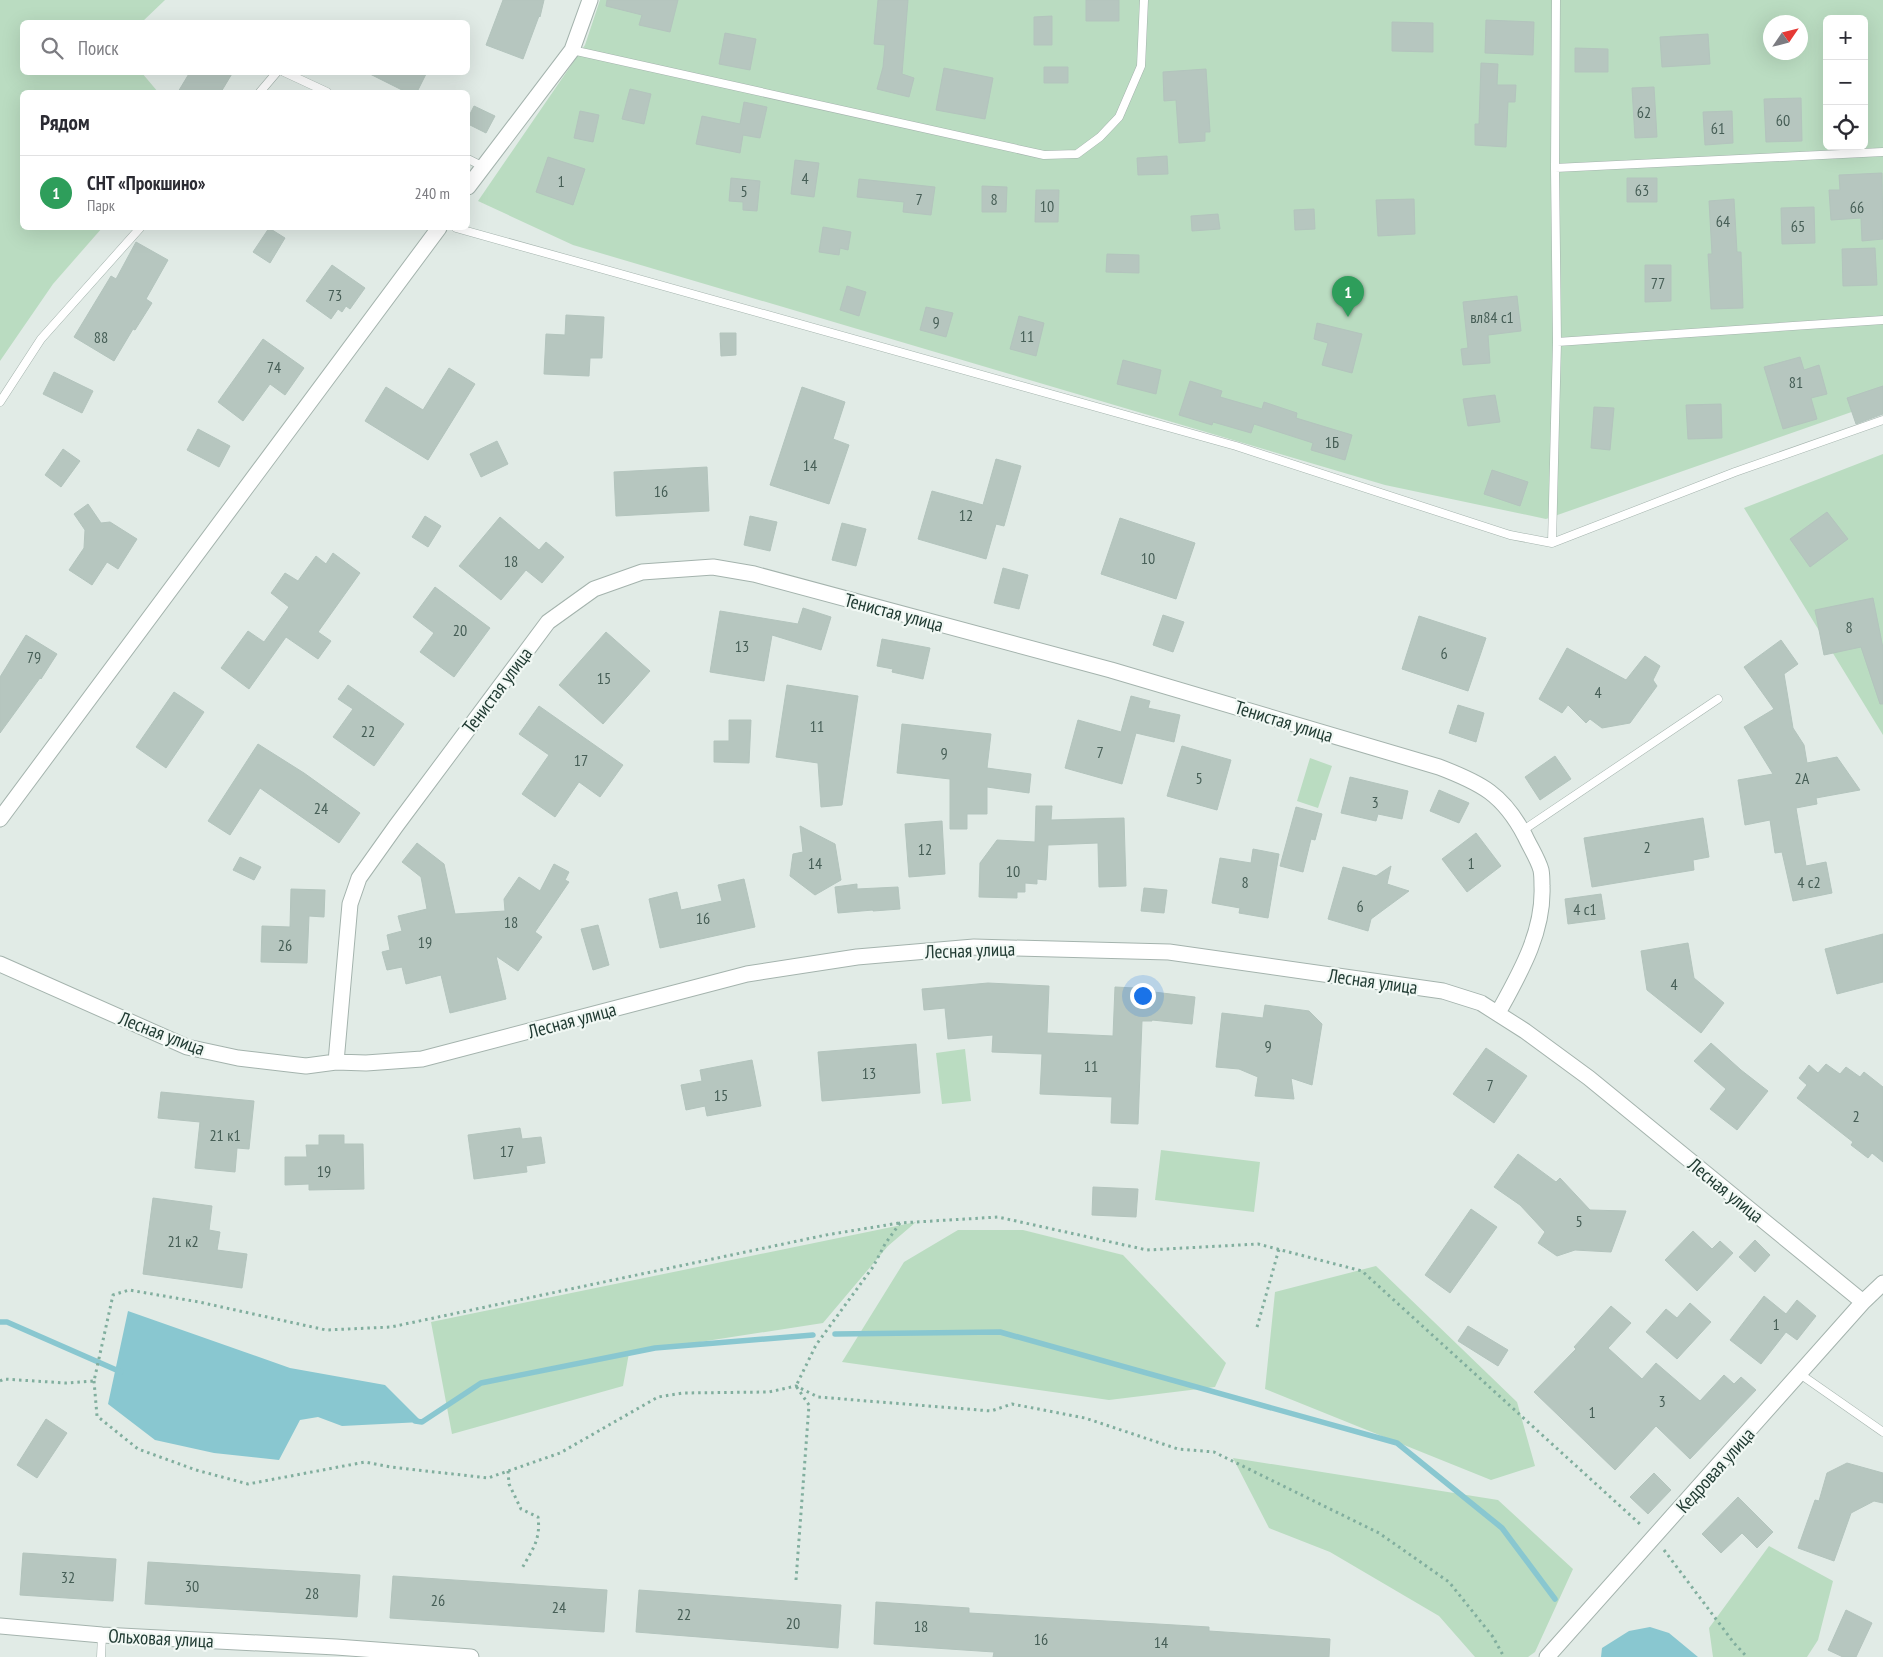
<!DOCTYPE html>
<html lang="ru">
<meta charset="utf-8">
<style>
body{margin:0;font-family:"PT Sans Narrow",sans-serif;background:#f2f2f3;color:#2b2b33}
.controls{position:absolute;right:15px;top:15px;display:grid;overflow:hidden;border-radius:8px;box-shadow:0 5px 20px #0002}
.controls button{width:45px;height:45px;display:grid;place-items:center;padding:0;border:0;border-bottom:1px solid #e1e1e2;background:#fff;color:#2b2b33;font:25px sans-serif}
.compass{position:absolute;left:1763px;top:15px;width:45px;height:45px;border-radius:50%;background:#fff;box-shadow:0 5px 20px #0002;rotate:55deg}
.you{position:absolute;left:1142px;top:995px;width:18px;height:18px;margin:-12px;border:4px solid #fff;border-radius:50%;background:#1a73e8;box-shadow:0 0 0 8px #1a73e833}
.badge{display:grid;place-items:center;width:32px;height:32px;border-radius:50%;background:#db2777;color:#fff;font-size:16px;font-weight:700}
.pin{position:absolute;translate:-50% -41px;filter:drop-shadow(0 1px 2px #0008)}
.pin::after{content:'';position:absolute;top:26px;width:18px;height:15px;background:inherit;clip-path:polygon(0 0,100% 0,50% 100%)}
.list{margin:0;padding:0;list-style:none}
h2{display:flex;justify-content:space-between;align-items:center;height:65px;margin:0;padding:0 20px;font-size:21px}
h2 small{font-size:16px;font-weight:400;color:#7c7c81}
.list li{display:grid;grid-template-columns:32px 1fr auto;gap:15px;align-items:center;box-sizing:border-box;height:75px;padding:0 20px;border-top:1px solid #e1e1e2}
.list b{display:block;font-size:19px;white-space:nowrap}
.list p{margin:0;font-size:16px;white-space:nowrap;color:#7c7c81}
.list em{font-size:16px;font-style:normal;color:#7c7c81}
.icon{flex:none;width:28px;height:28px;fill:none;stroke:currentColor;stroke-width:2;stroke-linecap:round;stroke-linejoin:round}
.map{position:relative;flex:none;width:1883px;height:1657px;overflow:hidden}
.search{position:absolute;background:#fff;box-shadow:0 5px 20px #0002;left:20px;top:20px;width:450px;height:55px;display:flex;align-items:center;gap:12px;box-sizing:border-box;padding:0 18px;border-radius:8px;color:#7c7c81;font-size:19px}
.panel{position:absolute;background:#fff;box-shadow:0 5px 20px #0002;left:20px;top:90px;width:450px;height:140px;border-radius:8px}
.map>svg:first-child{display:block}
.green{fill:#badcc1;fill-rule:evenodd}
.water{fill:#89c7d0}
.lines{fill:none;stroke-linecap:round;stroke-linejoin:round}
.stream{stroke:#89c7d0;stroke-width:5.5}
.building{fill:#b6c6bf;stroke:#b3c4bd}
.service-casing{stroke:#a4b3ad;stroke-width:9}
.minor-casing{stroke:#a4b3ad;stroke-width:17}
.path{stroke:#81ae9e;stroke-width:3;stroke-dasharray:2.5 4;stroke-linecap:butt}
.service{stroke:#fff;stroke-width:8}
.minor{stroke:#fff;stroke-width:15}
.labels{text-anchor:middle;stroke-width:4.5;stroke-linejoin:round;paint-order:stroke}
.number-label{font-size:16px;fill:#465e56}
.street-label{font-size:19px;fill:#213b33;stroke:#f1f8f4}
</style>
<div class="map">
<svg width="1883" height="1657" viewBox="0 0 1883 1657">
<rect width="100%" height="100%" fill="#e1ebe6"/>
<path class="green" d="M0,0H165L142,22H22V72L142,73L158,92H22V228H102L53,284L0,361Z
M600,0H1883V401L1546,519L1385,485L573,245L478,201L585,45ZM1827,19H1864V146H1827ZM1770,22H1800V52H1770Z
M1883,454V735L1744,508Z
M1310,758L1332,766L1318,808L1297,801Z
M965,1049L971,1101L942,1104L936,1053Z
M1161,1150L1260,1162L1254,1212L1155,1200Z
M916,1222L888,1246L823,1323L629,1353L623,1386L452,1434L431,1322Z
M958,1230H1023L1123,1255L1226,1363L1215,1387L1109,1400L842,1362L904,1262Z
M1376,1266L1517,1402L1535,1466L1491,1480L1265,1389L1275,1292Z
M1233,1458L1498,1500L1573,1569L1535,1652L1528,1657H1475L1439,1616L1330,1552L1269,1528Z
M1769,1546L1833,1581L1818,1640L1807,1657H1713L1709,1628Z"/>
<path class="water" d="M128,1311L290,1368L385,1385L422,1422L342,1426L318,1417L300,1420L279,1460L214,1453L155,1440L108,1404Z
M1650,1627L1669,1633L1698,1657H1601L1602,1648L1629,1631Z"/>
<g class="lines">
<path class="stream" d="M0,1322H7L121,1372
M835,1334L1000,1332L1397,1443L1502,1528L1555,1599
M415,1421L422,1422L481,1383L655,1348L813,1335"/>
</g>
<path class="building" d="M503,0H544L540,17L539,16L523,59L486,45Z
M607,0H678L670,32L639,25L642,15L606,6Z
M878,0H908L902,74L914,78L909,97L877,89L883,67L885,45L874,44Z
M1086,0H1119V21H1086Z
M1052,16V45H1034V17Z
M1486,20L1534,22L1533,55L1485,53Z
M1392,22L1433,23V52L1392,51Z
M725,33L756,39L750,70L719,64Z
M1708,34L1710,64L1662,67L1660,37Z
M1575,48L1608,49V72H1575Z
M1481,63L1498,64L1497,85H1516L1515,102H1508L1506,147L1475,145V124H1479Z
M1044,67H1068V83H1044Z
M944,68L993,78L985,119L936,110Z
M1206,69L1210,132H1205V141L1179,143L1176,100L1164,101L1163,72Z
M190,72H233L221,92H178Z
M366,72H427L417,92H406Z
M1654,87L1657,137L1635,138L1632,88Z
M630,89L651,94L644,124L622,119Z
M1801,98L1802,141L1766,142L1764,99Z
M744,102L767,107L760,138L743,135L740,153L696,144L702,116L740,124Z
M474,106L495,116L486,133L468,124V118Z
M580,111L599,115L593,142L574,138Z
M1732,111L1733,143L1705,145L1703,112Z
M1167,156L1168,174L1138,175L1137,158Z
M548,157L585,169L573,205L536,192Z
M795,160L819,163L814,197L791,194Z
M1882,173L1883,239L1862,241L1861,218L1831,220L1829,190H1840L1839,175Z
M731,178L760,181L757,211L743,210V202L729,201Z
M1627,178H1657V202H1627Z
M859,179L935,187L931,215L903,212L904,202L857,197Z
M982,186L1007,187L1006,212H982Z
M1036,190H1059L1058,222H1035Z
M1414,199L1415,234L1378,236L1376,200Z
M1734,199L1737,252H1741L1743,308L1711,309L1708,254H1712L1709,201Z
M1814,207L1815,243L1782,244L1781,208Z
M1314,209L1315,229L1295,230L1294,210Z
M1218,214L1220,229L1192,231L1191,216Z
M823,227L851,232L848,250L840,248L839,255L819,252Z
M269,228L285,238L270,263L253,252Z
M136,242L168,260L146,299L152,303L135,330L133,329L114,361L74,337L111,276L116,279Z
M1875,248L1877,285L1843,286L1842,249Z
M1107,254L1139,255V273L1106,272Z
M332,265L365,288L350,309L346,306L342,312L338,309L331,319L306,301Z
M1645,265H1671V301L1645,302Z
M847,286L866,292L859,316L840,310Z
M1517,296L1521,331L1488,335L1490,363L1463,365L1461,349L1468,348L1463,302Z
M926,307L953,313L946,337L920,330Z
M566,315L604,317L602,358H590L589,376L544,374L546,334L565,335Z
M1019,316L1044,323L1036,356L1010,349Z
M1317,323L1362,334L1352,373L1322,365L1328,343L1314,339Z
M720,333H736V355L721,356Z
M263,339L304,368L285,395L270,384L243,421L218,402Z
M1800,357L1804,370L1819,365L1827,394L1811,398L1817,419L1783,429L1764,367Z
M1123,360L1161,370L1156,394L1117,384Z
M449,368L475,384L428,460L365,421L386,387L423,410Z
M54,372L93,391L82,413L43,394Z
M1190,381L1222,391L1220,397L1262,409L1264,402L1297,413L1296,418L1352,435L1345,460L1311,450L1313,443L1254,424L1251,433L1213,422L1212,425L1179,415Z
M1883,386V414L1856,424L1847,398Z
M802,387L845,402L833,439L849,445L829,504L770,485Z
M1495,395L1500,422L1468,426L1463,399Z
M1721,404L1722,438L1688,439L1686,405Z
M1594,407L1614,408L1610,450L1591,448Z
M198,429L230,446L219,467L187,450Z
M497,441L508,464L481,477L470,454Z
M63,449L80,461L61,487L45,475Z
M996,459L1021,466L1004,526L996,524L986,559L918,539L932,491L983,505Z
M707,467L709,511L616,516L614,472Z
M1492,470L1528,482L1520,506L1484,494Z
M88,504L101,523L110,522L137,539L118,569L107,562L92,585L69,570L84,548L85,530L74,514Z
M1827,512L1848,539L1810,567L1790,539Z
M425,516L441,526L428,547L412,537Z
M750,516L777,522L770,551L744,545Z
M500,517L539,550L546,542L564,557L542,583L526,570L501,600L459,566Z
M1120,518L1195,543L1176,599L1101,574Z
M842,523L866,529L856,566L832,560Z
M333,553L360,573L318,632L331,641L318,659L286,637L249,689L221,668L248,631L264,642L289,607L271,593L285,573L298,581L316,556L326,564Z
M1003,568L1028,575L1019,609L994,603Z
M435,587L490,628L454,677L420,652L434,633L413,617Z
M1873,598L1883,648V704H1880L1861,647L1824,655L1815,610Z
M803,608L831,617L821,650L772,635L764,681L710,672L720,611L798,624Z
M1163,615L1184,622L1173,652L1153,645Z
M1419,616L1486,638L1468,691L1402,669Z
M606,632L650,671L603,724L559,685Z
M26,635L57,654L41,679L40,678L0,733V677Z
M882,639L930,648L923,679L892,672L893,669L877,666Z
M1781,640L1798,664L1784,674L1793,728L1804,745L1807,763L1837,757L1860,790L1816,798L1817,804L1796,808L1806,866L1826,862L1832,893L1793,901L1782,852L1775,853L1770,820L1745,825L1738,780L1773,774L1744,727L1774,709L1744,667Z
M1567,648L1626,680L1645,656L1660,666L1653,680L1657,686L1630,723L1602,728L1590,719L1586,723L1568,705L1562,713L1539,699Z
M348,685L404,724L374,766L333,737L353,709L338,699Z
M787,685L858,696L842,805L821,807L818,763L776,757Z
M174,692L204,712L166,768L136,747Z
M1131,696L1150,701L1148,708L1180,715L1174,742L1136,733L1122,784L1065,768L1078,720L1121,732Z
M1458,705L1484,713L1476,742L1449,733Z
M539,706L623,765L600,797L579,782L555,817L522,794L549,755L519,734Z
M729,720H751L749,763L714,762V741H729Z
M902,724L991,734L987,768L1031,774L1029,793L987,787V814H967V829H950V779L897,773Z
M258,744L304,773L360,813L339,843L260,788L230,835L208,821Z
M1182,746L1231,760L1217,810L1167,796Z
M1555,756L1571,779L1540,800L1525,777Z
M1350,777L1408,791L1402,819L1378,814L1376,821L1341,813Z
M1439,790L1469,803L1459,823L1430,811Z
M1036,806H1052L1051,820L1124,818L1126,886L1099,887L1098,843L1048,845L1046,880L1037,879V884L1025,883V892H1017V898L979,897L980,863L997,840L1035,842Z
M1296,807L1322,814L1315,840L1311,839L1303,872L1280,866Z
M1703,818L1709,857L1693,860L1694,870L1592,887L1584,838Z
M942,821L945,874L909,877L905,824Z
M800,826L835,844L841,880L815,895L790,876L793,854L803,852Z
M1476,833L1501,866L1467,892L1442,859Z
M417,843L444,864L455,914L505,911L504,899L519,877L540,891L554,864L569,872L565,880L569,882L535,932L542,937L518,971L496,956L506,999L450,1013L441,975L406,984L402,967L387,970L382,952L390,950L387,935L402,931L398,916L427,909L421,877L402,862Z
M1253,849L1279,854L1268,918L1239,913L1240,908L1212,903L1220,858L1251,863Z
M240,857L261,867L254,880L233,870Z
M1391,866L1387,884L1409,891L1371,919L1368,931L1328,919L1343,867L1376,876Z
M744,879L755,927L660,948L649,899L677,892L681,910L722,901L718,885Z
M857,884V889L898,887L900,909L873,911V910L838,913L835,887Z
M1144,888L1167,890L1164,913L1141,911Z
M291,889L325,890L324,917L309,916L307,963L261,962L262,926L290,927Z
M1601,894L1605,919L1568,924L1565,899Z
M598,925L609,965L593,970L581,929Z
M1883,934V982L1837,994L1825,949Z
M1688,943L1694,978L1724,1003L1701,1033L1647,990L1641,951Z
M988,983L1049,986L1047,1033L1113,1036L1115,987L1154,989V992L1195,997L1192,1024L1152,1020V1021H1142L1138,1124L1111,1123L1112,1097L1040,1094L1042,1054L992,1052L993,1035L948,1039L945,1008L924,1010L922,989Z
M1265,1005L1309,1011L1322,1024L1312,1085L1291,1078L1294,1099L1255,1096L1258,1077L1239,1069L1216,1067L1222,1013L1263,1018Z
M1711,1043L1741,1070L1768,1091L1737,1130L1710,1109L1726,1089L1694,1061Z
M916,1044L920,1093L822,1101L818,1052Z
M1486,1048L1527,1076L1494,1123L1453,1094Z
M752,1060L761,1106L707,1116L705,1106L686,1110L681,1085L702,1081L700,1070Z
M1826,1064L1840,1074L1846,1067L1860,1077L1864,1072L1883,1087V1162L1872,1153L1868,1158L1851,1145L1853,1142L1797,1098L1807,1085L1799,1078L1809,1065L1818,1073Z
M161,1092L254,1101L249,1149L237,1148L235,1172L195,1168L200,1122L158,1118Z
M520,1128L522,1139L541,1137L545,1163L526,1166L527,1172L474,1179L468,1135Z
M319,1135H344V1144H363L364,1189L309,1190V1184L285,1185V1157H307L306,1145H319Z
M1518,1154L1556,1182L1560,1178L1590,1210L1626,1211L1611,1252L1575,1250L1557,1256L1538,1243L1545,1232L1520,1205L1494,1187Z
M1093,1187L1138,1189L1136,1217L1092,1215Z
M153,1198L212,1206L209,1230L220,1232L217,1250L247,1254L242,1288L143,1274Z
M1471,1209L1497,1227L1450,1293L1425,1275Z
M1693,1231L1712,1249L1720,1241L1733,1253L1697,1291L1665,1260Z
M1755,1240L1770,1255L1755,1272L1739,1257Z
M1764,1296L1786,1314L1797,1300L1816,1316L1797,1340L1786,1332L1761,1364L1730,1340Z
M1690,1303L1711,1322L1677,1359L1646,1332L1666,1309L1677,1318Z
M1611,1306L1631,1323L1608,1348L1642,1379L1656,1363L1700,1401L1724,1375L1734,1384L1741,1377L1756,1390L1690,1459L1656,1426L1615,1470L1534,1392L1576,1349L1574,1347Z
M1468,1326L1508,1350L1498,1366L1458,1341Z
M46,1419L67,1433L37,1478L17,1465Z
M1847,1463L1883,1473V1503L1874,1501L1851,1513L1834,1561L1798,1548L1815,1500L1819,1501L1827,1473Z
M1654,1473L1671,1490L1648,1514L1630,1497Z
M1738,1497L1773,1532L1757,1548L1742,1533L1721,1553L1702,1534Z
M23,1553L116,1559L113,1601L20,1595Z
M148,1562L360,1575L357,1617L145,1604Z
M393,1576L607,1590L604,1632L390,1618Z
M639,1590L841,1605L838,1648L636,1632Z
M876,1602L969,1608V1613L1209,1627V1631L1330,1639L1329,1657H993L994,1652L874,1644Z
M1846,1610L1872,1623L1856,1657H1843L1828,1650Z"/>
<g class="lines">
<g class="service-casing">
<path id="service" d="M572,50L1044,155L1077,154L1100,137L1119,117L1141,66L1144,0
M284,72L327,92
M260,92L277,72
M468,159L482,166
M1555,168L1883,152
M456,228L1236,446L1510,535L1552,543L1735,472L1883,420
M1557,342L1883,320
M0,402L41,339L140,228
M1552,543L1557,342L1555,168L1556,0
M1522,831L1718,699
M1800,1374L1883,1432
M101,1657L102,1635"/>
</g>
<g class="minor-casing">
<path id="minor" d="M468,187L572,50L590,0
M0,819L439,228
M0,964L187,1047L238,1058L306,1066L336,1062L366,1063L422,1059L747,974L857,957L974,947L1169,952L1443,991L1481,1003L1525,1031L1589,1078L1863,1302
M336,1062L350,904L359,878L396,826L548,622L594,589L642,572L713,567L754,574L1111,670L1439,767C1481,783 1503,794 1525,836C1530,847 1538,859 1541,870C1542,875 1542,881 1542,886C1544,932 1520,973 1498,1013
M0,1626L102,1635L336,1647L471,1657
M1547,1657L1863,1302L1883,1283"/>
</g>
<path class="path" d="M1257,1327L1279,1249
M0,1381L4,1379L66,1383L94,1381L113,1295L129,1290L199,1302L326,1330L391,1327L826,1235L899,1223
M94,1381L97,1416L138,1449L196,1470L248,1484L365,1462L391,1467L488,1478L560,1453L658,1397L683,1393L769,1392L796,1386L818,1397L991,1411L1012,1404L1085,1418L1178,1449L1214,1452L1379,1533L1449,1582L1493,1637L1504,1657
M508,1471L509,1484L521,1509L538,1517C541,1540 532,1550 521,1570
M1664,1550L1734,1643L1747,1657
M796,1580L809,1405L796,1386L816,1345L873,1267L885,1244L900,1223L998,1217L1147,1250L1258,1244L1362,1271L1641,1525"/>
<use href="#service" class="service"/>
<use href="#minor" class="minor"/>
</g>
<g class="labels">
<g class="number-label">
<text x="1644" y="118">62</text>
<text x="1783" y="126">60</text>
<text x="1718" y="134">61</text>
<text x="805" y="184">4</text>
<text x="561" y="187">1</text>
<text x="1642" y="196">63</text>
<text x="744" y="197">5</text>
<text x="919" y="205">7</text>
<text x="994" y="205">8</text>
<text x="1047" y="212">10</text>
<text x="1857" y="213">66</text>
<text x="1723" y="227">64</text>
<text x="1798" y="232">65</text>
<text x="1658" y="289">77</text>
<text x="335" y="301">73</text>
<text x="1492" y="323">вл84 с1</text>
<text x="936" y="328">9</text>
<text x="1027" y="342">11</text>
<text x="101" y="343">88</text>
<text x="274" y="373">74</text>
<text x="1796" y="388">81</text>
<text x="1332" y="448">1Б</text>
<text x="810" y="471">14</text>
<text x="661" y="497">16</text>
<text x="966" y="521">12</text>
<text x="1148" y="564">10</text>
<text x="511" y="567">18</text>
<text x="1849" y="633">8</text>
<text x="460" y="636">20</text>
<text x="742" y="652">13</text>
<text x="1444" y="659">6</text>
<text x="34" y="663">79</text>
<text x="604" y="684">15</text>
<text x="1598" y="698">4</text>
<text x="817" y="732">11</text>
<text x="368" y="737">22</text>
<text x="1100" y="758">7</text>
<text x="944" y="759">9</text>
<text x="581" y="766">17</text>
<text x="1199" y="784">5</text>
<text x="1802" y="784">2А</text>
<text x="1375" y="808">3</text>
<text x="321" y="814">24</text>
<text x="1647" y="853">2</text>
<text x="925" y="855">12</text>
<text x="815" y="869">14</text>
<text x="1471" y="869">1</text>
<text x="1013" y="877">10</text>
<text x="1245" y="888">8</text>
<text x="1809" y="888">4 с2</text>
<text x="1360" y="912">6</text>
<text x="1585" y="915">4 с1</text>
<text x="703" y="924">16</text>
<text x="511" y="928">18</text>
<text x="425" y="948">19</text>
<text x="285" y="951">26</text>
<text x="1674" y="990">4</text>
<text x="1268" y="1052">9</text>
<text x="1091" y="1072">11</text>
<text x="869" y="1079">13</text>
<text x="1490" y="1091">7</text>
<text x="721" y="1101">15</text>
<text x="1856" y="1122">2</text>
<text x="225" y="1141">21 к1</text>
<text x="507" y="1157">17</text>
<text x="324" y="1177">19</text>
<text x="1579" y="1227">5</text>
<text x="183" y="1247">21 к2</text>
<text x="1776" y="1330">1</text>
<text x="1662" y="1407">3</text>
<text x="1592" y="1418">1</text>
<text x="68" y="1583">32</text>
<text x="192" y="1592">30</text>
<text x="312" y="1599">28</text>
<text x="438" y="1606">26</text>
<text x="559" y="1613">24</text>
<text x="684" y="1620">22</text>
<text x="793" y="1629">20</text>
<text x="921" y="1632">18</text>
<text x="1041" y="1645">16</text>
<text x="1161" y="1648">14</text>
</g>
<g class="street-label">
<text transform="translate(894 612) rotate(15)" y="7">Тенистая улица</text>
<text transform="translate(497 690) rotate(-53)" y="7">Тенистая улица</text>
<text transform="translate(1284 721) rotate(17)" y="7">Тенистая улица</text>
<text transform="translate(970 950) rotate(-2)" y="7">Лесная улица</text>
<text transform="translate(1373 981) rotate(8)" y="7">Лесная улица</text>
<text transform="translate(572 1020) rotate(-15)" y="7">Лесная улица</text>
<text transform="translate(162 1033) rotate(21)" y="7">Лесная улица</text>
<text transform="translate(1726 1190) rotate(39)" y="7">Лесная улица</text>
<text transform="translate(1715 1470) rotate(-48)" y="7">Кедровая улица</text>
<text transform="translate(161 1638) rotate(3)" y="7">Ольховая улица</text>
</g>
</g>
</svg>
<div class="controls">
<button>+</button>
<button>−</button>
<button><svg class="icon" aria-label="locate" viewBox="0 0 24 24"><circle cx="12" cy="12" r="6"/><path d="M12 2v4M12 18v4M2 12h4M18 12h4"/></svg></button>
</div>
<svg class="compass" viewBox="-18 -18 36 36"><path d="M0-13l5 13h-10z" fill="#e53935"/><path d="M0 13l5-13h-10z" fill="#7c7c81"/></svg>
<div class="you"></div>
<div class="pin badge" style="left:1348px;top:317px;background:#2e9e5b">1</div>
<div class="search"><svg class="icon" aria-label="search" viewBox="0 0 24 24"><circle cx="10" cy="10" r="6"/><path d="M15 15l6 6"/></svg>Поиск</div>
<section class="panel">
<h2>Рядом<small></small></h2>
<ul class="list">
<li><span class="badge" style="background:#2e9e5b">1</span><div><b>СНТ «Прокшино»</b><p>Парк</p></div><em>240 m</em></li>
</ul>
</section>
</div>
